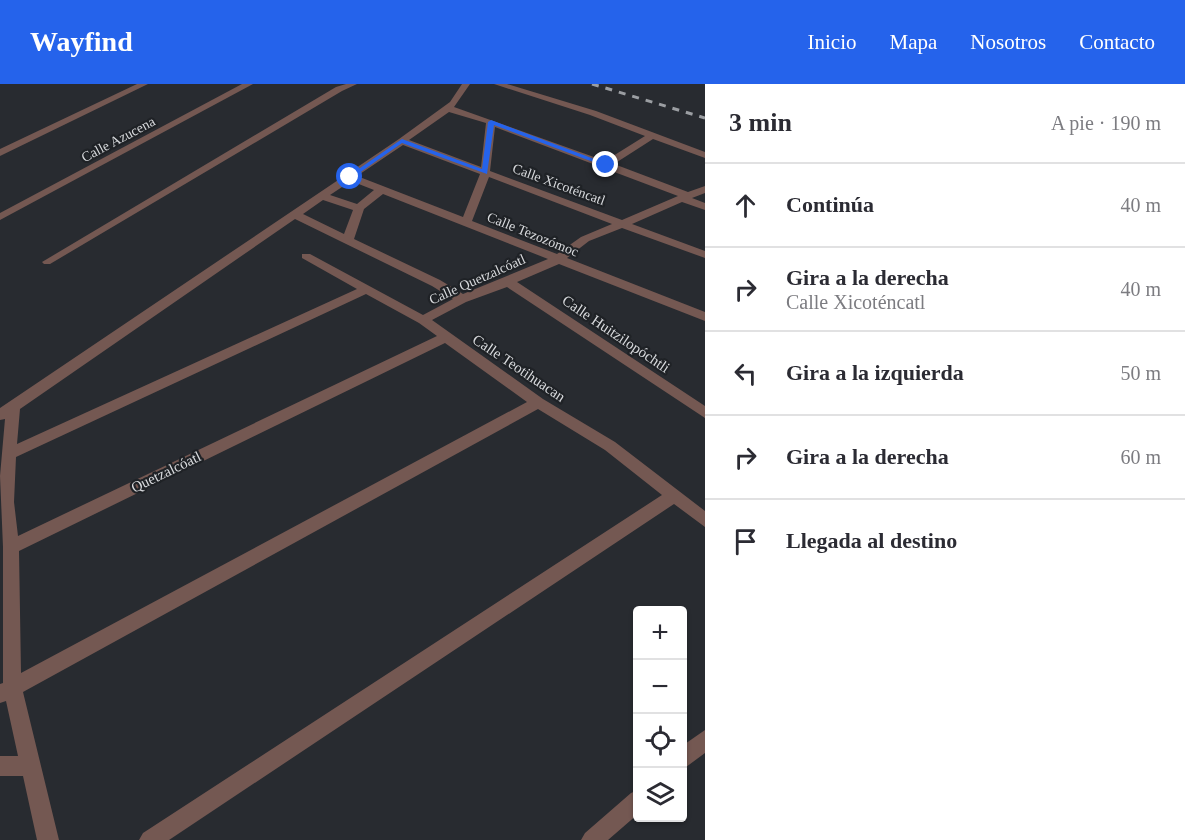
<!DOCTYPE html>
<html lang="es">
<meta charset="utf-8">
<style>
body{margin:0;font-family:Georgia,serif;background:#f7f7f7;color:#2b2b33}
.controls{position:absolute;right:18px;bottom:18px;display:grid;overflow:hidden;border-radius:6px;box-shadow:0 2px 4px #0004}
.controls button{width:54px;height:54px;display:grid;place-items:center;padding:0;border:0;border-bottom:2px solid #e1e1e2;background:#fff;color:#2b2b33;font:30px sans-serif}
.stop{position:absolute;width:18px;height:18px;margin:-14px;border:4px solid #2563eb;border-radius:50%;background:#fff}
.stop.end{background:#2563eb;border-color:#fff;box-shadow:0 2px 6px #0008}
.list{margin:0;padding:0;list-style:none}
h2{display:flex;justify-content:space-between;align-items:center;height:78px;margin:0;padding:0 24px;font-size:26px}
h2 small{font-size:20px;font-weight:400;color:#7c7c81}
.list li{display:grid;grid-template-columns:39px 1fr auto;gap:18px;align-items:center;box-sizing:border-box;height:84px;padding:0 24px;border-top:2px solid #e1e1e2}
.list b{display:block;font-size:22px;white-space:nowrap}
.list p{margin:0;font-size:20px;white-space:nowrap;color:#7c7c81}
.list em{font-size:20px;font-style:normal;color:#7c7c81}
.icon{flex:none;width:33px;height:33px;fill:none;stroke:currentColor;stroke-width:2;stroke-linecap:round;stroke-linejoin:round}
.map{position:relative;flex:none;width:705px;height:756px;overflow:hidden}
header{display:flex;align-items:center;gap:36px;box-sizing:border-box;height:84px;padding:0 30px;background:#2563eb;color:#fff}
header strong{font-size:28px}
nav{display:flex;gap:33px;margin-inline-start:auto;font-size:21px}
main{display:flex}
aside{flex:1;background:#fff}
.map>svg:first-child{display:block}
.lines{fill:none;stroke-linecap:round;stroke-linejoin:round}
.service{fill:#745852;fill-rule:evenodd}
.minor{fill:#745852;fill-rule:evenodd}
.rail{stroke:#9b9ea2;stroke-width:3;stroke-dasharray:7 7;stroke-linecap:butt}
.route{fill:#2563eb}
.labels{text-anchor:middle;stroke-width:4.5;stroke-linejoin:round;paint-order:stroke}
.far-street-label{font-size:14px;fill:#d7d9dc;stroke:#1f2226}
.street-label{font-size:15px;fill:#d7d9dc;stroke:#1f2226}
</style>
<header>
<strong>Wayfind</strong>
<nav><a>Inicio</a><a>Mapa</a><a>Nosotros</a><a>Contacto</a></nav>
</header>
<main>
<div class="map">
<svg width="705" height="756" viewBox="0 0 705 756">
<rect width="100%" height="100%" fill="#282b30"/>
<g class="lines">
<path class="service" d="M346,0H357L342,7L50,180H44L42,178L336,3Z"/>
<path class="minor" d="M137,0H148L0,72V65Z
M242,0H253L0,136V129Z
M462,0H470L454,23L605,77L645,52L590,31L494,0H507L596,27L705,68V74L653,55L614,80L688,108L705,102V109L692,114L705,119V126L682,118L632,140L705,167V174L622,144L589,157L567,174L705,228V237L559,180L517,198L705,322V334L507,203L466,218L432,236L543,315L615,358L705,427V443L674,420L169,756H139L143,749L662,411L605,366L538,325L23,608L59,756H37L23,692H0V672H18L6,617L0,619V600L3,599V463L0,392L5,335L0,336V324L399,55L450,18ZM449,28L486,39L481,83L409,56ZM495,43L678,112L622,136L490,87ZM403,61L480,90L463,133L357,92ZM489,93L612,140L581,153L557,170L472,137ZM351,97L374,106L357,120L330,111ZM383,110L548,175L463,210L440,196L354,155L364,125ZM323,116L353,126L344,150L303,130ZM295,135L432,202L453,215L423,231L310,170H302V174L357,205L17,360L20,325ZM366,210L419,239L437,252L18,452L14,418L16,373ZM445,259L527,318L21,589L19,467Z
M705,646V669L682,686V662Z
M638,706V730L608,756H581L585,749L631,709Z"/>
<path class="rail" d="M592,0L705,34"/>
</g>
<path class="route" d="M491,36L610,81L604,82L494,41L487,90L402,59L352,94L347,93L402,55L482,85L488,38Z"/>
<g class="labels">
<g class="far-street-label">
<text transform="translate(118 55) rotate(-28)" y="5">Calle Azucena</text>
<text transform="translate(559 100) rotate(20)" y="5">Calle Xicoténcatl</text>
<text transform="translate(533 150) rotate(22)" y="5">Calle Tezozómoc</text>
<text transform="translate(477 195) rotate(-24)" y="5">Calle Quetzalcóatl</text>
</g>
<g class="street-label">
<text transform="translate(616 250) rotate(34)" y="5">Calle Huitzilopóchtli</text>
<text transform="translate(519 284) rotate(34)" y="5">Calle Teotihuacan</text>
<text transform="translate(166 388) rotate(-26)" y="5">Quetzalcóatl</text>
</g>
</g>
</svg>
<div class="controls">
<button>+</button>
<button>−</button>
<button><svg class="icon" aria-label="locate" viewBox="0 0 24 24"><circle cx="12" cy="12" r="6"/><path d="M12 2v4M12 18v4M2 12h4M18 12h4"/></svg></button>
<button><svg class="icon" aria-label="layers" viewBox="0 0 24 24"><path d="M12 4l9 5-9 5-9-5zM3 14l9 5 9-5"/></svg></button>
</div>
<div class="stop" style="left:350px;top:93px"></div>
<div class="stop end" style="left:606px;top:81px"></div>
</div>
<aside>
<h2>3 min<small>A pie · 190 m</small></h2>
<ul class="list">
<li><svg class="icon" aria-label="ahead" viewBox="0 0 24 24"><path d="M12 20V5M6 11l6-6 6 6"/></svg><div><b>Continúa</b></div><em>40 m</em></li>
<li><svg class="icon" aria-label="right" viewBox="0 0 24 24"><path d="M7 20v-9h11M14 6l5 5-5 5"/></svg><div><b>Gira a la derecha</b><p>Calle Xicoténcatl</p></div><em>40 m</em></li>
<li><svg class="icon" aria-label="left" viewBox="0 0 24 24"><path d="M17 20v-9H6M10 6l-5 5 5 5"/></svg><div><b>Gira a la izquierda</b></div><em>50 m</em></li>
<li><svg class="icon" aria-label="right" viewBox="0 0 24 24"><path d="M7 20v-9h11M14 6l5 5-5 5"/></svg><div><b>Gira a la derecha</b></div><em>60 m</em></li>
<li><svg class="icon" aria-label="arrive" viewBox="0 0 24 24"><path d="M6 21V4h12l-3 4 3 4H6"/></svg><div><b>Llegada al destino</b></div></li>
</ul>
</aside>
</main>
